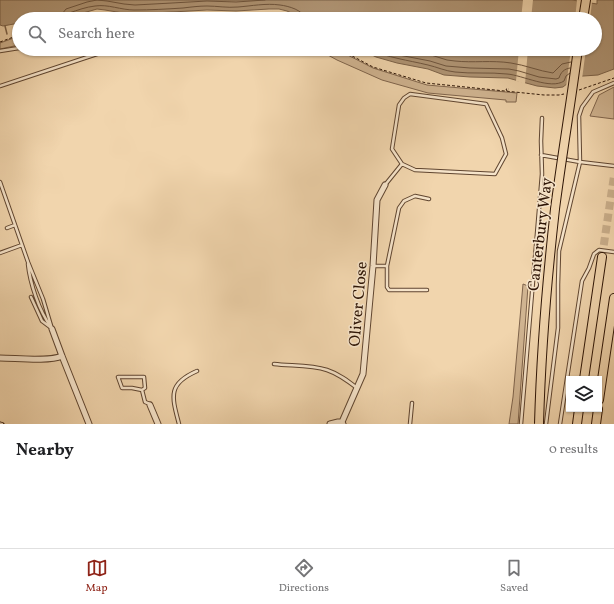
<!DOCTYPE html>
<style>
body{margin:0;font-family:Vollkorn,serif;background:#f6f6f6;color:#202124}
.controls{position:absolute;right:12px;bottom:12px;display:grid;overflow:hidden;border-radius:0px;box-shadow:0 1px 3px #0004}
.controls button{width:36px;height:36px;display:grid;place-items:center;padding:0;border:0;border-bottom:1px solid #e0e0e0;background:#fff;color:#202124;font:20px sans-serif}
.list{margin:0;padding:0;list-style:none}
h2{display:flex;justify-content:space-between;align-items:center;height:52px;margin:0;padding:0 16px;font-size:17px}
h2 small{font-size:13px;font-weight:400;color:#757577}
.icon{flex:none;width:22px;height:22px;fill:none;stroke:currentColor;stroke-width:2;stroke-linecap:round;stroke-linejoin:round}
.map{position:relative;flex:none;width:614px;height:424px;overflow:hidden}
.search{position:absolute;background:#fff;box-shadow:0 1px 3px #0004;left:12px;right:12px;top:12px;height:44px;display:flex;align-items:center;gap:10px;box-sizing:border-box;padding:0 14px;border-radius:22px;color:#757577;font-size:15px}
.sheet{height:124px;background:#fff}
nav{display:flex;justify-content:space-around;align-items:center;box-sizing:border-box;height:56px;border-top:1px solid #e0e0e0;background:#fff;font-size:11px;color:#757577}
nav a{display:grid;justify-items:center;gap:2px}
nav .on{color:#8f2418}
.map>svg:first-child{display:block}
.green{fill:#d0b491;stroke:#7f644c}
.water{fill:#af9474;stroke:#7b6148}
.pier{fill:#f1d5ad}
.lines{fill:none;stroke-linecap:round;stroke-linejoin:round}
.shore{stroke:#6e543d;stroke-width:1}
.stream{stroke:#7b6148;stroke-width:1.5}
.trunk-tunnel{stroke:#caaf8c;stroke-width:8;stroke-dasharray:8 4;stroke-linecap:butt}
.service-casing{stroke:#5f4530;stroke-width:4.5}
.minor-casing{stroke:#5f4530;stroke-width:7}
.trunk-casing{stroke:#2e1506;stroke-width:10}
.path{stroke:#2e1506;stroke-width:1;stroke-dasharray:3 2;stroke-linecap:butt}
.service{stroke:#f6e4ca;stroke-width:2.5}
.minor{stroke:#f6e4ca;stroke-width:5}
.trunk{stroke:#f1d5ad;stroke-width:8}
.rail-casing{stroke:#2e1506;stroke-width:3}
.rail{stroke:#f6e4ca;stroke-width:1.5;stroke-dasharray:4.5;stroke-linecap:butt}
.trunk-bridge-casing{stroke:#2e1506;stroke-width:10;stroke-linecap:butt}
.trunk-bridge{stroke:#f1d5ad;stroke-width:8}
.labels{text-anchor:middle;stroke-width:3;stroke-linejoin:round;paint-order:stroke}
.street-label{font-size:16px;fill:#2e1506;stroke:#f6e4ca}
</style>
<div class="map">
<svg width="614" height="424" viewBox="0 0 614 424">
<rect width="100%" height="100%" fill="#f1d5ad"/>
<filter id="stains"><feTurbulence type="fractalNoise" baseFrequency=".005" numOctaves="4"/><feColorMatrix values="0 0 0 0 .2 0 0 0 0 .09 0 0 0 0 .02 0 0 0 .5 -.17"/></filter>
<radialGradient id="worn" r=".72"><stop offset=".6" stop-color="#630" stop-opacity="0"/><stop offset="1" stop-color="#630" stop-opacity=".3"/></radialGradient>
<path class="green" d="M19,36V45L0,49V43Z
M317,49H336L373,68L427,85L517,93L516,102H506V100L428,93L382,80L337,60Z
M614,87V119L590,116L599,95Z
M523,284L528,286L518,424H509L513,397Z"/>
<path class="water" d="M0,0H572L597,4V0H614V69L598,75L569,77L568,83L563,87L555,88L537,86L508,78L470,77L444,75L428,69L397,63L376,57L360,49H595V19H304L287,11L279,9H269L236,11L207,10L172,12L135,14L123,13L105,10L97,9L62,19H19V23L3,26L0,25Z"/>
<path class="pier" d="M523,0H533L531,19H521Z
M577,0L592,2L590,19H575Z
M519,49H528L525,84L516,81Z
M571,49H586L582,79H571L570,84L566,87Z"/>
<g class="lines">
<path class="shore" d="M61,19L62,14L66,9L87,2L97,0L107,1L124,4L135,5L172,3L207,1L236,2L265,0
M66,19L67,16L69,13C78,10 86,7 95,6C108,4 121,10 134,10C151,10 167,9 183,8C191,7 199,6 207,6C217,6 227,8 238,7C251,6 266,3 280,5C288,6 304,10 305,19
M368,49C389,58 407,60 428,65C437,67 445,71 455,72C472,74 490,72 507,74C522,75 551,90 564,81L566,76L570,73
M381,49L399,55L430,61L446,66L470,68L509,69L519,71L539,77L556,79L559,78C561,72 564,69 570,68
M402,49L431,55L447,60L455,61C473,63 492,60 511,63C525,65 539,71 553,73L562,64L571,62"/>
<path class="stream" d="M5,26L7,34"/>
<path class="trunk-tunnel" d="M602,257L614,176"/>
<g class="service-casing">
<path id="service" d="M0,51L19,48
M0,86L112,49
M541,155L580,162L614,166
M0,182L28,262L43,299L52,329
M385,185L402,164L415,170L495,174L506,154L502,138L486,104L410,94L404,98L399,105L392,149L402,164
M7,228L15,225
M0,253L22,245
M28,264C30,283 39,311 51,327
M373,266H387V287L389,290H427
M387,266L399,208L404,201L415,196L429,199
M31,297L42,321L50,327
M274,364C291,366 311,365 327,370C339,374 348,381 357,388
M142,390L132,388H122L118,377H144L145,388L142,390L145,402L150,404
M179,424C172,397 167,384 197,371
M410,424L412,403
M521,424L542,174L541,141L542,118
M546,424L558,328V285L559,251L580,162L579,116L582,107L593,92L614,83
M560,424L582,281L589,268L594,254L599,250L614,252"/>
</g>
<g class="minor-casing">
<path id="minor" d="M52,329L62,356L89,424
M0,358C16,358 48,362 62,356
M150,405L158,424
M342,422L363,374L373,266L377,200L385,185
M330,424L338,422H342L343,424"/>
</g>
<g class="trunk-casing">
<path id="trunk" d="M583,19L586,0
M584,379L602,257
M599,400L614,298
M577,424L579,409
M596,424L598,409"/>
</g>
<path class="path" d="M274,19H280
M0,42L19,35
M339,49L373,67L426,83L544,95H559L564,94
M579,90L614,78
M507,91L506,89H509"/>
<use href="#service" class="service"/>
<use href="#minor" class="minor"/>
<use href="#trunk" class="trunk"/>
<g class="rail-casing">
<path id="rail" d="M0,423L3,424"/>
</g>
<use href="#rail" class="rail"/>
<g class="trunk-bridge-casing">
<path id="trunk-bridge" d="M539,424C541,352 547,280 555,209C562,155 571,102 578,49"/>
</g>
<use href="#trunk-bridge" class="trunk-bridge"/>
</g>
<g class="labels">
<g class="street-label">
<text transform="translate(539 234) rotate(-83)" y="6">Canterbury Way</text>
<text transform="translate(357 304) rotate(-85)" y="6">Oliver Close</text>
</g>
</g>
<rect width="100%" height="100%" filter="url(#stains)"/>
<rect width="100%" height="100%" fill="url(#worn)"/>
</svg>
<div class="controls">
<button><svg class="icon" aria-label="layers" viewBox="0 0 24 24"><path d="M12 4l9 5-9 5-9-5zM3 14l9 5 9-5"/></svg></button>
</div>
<div class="search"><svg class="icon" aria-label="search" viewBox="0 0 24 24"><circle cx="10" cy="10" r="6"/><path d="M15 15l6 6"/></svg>Search here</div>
</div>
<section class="sheet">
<h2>Nearby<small>0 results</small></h2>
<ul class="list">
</ul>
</section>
<nav>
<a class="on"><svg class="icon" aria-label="map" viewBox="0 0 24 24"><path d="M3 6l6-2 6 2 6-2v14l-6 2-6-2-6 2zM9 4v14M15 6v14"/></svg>Map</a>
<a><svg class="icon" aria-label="directions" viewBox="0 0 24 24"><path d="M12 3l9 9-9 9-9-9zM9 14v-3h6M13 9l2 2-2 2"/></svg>Directions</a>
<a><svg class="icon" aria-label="saved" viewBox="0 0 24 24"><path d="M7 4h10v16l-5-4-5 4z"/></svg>Saved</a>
</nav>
